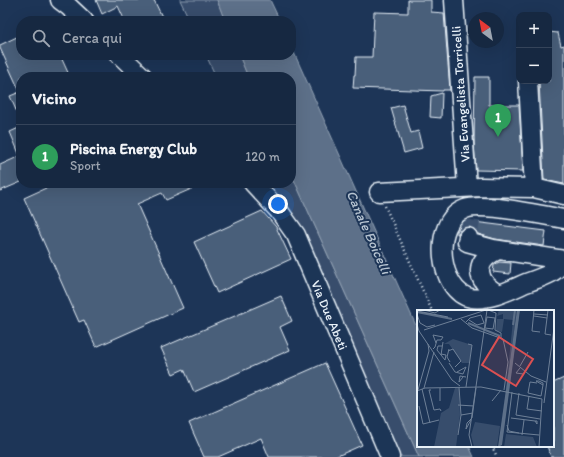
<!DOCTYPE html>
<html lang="it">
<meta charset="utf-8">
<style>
body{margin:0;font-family:Itim,sans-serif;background:#1f3048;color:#f1f3f6}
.controls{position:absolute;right:12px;top:12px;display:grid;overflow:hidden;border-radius:8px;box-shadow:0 4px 16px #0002}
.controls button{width:36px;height:36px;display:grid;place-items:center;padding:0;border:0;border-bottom:1px solid #35445a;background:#162841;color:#f1f3f6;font:20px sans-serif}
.compass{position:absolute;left:468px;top:12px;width:36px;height:36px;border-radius:50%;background:#162841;box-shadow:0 4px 16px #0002;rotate:328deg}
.you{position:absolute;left:278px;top:204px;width:14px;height:14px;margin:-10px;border:3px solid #fff;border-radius:50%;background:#1a73e8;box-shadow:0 0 0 6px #1a73e833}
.badge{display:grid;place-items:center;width:26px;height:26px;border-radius:50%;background:#d93025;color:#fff;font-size:13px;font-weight:700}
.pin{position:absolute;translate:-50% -33px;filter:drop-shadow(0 1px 2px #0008)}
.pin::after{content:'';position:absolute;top:21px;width:14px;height:12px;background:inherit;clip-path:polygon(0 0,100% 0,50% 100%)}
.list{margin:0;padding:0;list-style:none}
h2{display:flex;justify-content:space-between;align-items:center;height:52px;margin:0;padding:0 16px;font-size:17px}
h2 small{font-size:13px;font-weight:400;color:#9ea6b1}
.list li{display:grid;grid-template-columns:26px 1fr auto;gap:12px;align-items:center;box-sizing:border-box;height:64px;padding:0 16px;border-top:1px solid #35445a}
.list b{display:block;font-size:15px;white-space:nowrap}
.list p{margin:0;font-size:13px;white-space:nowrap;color:#9ea6b1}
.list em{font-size:13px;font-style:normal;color:#9ea6b1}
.icon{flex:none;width:22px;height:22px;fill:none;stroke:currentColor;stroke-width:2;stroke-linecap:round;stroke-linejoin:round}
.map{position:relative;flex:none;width:564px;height:457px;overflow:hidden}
.search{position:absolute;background:#162841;box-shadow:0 4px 16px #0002;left:16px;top:16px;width:280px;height:44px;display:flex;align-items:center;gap:10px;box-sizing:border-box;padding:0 14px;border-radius:16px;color:#9ea6b1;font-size:15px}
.panel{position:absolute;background:#162841;box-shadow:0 4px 16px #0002;left:16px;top:72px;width:280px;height:116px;border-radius:16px}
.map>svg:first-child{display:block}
.green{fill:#374d6c;stroke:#909fb2}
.water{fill:#5d7089;stroke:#95a4b5}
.building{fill:#495e7a;stroke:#e8f1f8}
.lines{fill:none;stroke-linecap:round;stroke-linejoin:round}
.minor-tunnel{stroke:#3b516f;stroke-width:18;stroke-dasharray:18 9;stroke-linecap:butt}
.minor-casing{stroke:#e8f1f8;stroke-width:21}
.path{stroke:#e8f1f8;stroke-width:2.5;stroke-dasharray:1 3;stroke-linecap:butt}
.minor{stroke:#1d3557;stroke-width:18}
.labels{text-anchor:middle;stroke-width:4;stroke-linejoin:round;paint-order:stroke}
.street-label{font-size:13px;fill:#e8f1f8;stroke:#1d3557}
.water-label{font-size:14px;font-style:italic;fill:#b7c4d1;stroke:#1d3557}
.inset-river{fill:none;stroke:#5d7089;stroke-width:2}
.inset-road{fill:none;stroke:#6e8097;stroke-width:1}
.view{fill:#da5052;fill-opacity:0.15;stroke:#da5052;stroke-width:2}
.inset-edge{fill:none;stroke:#e8f1f8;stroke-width:2}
</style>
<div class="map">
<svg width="564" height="457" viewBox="0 0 564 457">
<rect width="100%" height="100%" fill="#1d3557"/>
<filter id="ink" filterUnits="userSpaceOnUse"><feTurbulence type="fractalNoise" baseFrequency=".025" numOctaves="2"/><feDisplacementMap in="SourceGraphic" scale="8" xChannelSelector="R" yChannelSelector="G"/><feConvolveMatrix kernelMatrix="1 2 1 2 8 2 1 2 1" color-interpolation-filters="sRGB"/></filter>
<g filter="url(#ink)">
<path class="green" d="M180,0H217L225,21H190Z
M206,55H239L248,77H216Z
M291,173L419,457H397L286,209L266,183H291Z"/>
<path class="water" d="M217,0H270L280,21H225Z
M291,46L418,330V446H469L474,457H419L291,173V77H248L239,55H291Z"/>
<path class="building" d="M96,0H154L164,21H125L118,6L102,14Z
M408,0H431V12L444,13L450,90H443V91L353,88L354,75H355L356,57H372L374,12L408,13Z
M549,32L558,33L561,46L564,45V184L544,180L539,81H549Z
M21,35V55H60L70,77H21V122L10,96L20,92L0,48V45Z
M475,77H489V105H519L523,171L476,170L474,143Z
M442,93L441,118L430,117L431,96Z
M403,105L411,133L418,131L422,148L404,153L391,108Z
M21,127V182L0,191V165L20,156L10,132Z
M57,183H205L166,200L162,193L137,204L183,308L96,347L84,320L79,322L24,198Z
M262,211L276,227L291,259L217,293L194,242Z
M466,221L546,231L544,246L495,239L478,234L475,229L470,227H464L460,230L458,234H457V231L462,224Z
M499,262L511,263L510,274L493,272L494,265Z
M281,296L292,321L280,327L290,350L194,392L184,369L173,374L161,348Z
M325,363L362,445L335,457H269L261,438L218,457H204L189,423Z
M564,378V457H551L547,446H553V383Z"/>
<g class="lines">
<path class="minor-tunnel" d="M468,237L471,220"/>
<g class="minor-casing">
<path id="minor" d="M60,0L68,6L84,21
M454,0L467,187
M120,55L143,77
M528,81L534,188
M253,183L279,211L296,235L390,457
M379,192L481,187L534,188L564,195
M564,219C542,215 483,202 465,209C430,222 439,292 471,298C489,301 510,290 526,283C539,278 557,274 564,260
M468,237L467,242L493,249L564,260
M498,294C476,281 472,262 498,250"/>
</g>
<path class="path" d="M385,206L432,311
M492,446L497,457"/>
<use href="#minor" class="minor"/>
</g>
</g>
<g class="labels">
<g class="street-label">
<text transform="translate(460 94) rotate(-94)" y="5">Via Evangelista Torricelli</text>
<text transform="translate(330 315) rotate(67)" y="5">Via Due Abeti</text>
</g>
<g class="water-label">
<text transform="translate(369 232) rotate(66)" y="5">Canale Boicelli</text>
</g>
</g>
<g transform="translate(417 310)">
<rect width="137" height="137" fill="#1d3557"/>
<path d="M82,0H100L89,80L96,10L87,9L85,22L79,21L80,9H86V4L80,6ZM36,29L55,35L52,53H45L32,34H27ZM38,78H42L43,105L39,137H17L24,103L32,98ZM58,112L83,116L80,137H57L54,125ZM89,124L116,127L120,137H87Z" fill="#374d6c"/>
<path d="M100,0H103L85,135L81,137Z" fill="#5d7089"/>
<path class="inset-river" d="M0,2L35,9M51,13L83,26M96,15L98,0"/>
<path class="inset-road" d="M7,0L18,3L23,0M71,0L79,3L78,20L84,23V28M117,0L115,21L123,22M131,0L128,24L134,25M0,1L31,7M0,4L3,13L10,17L18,15M117,4L131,5M117,6L130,8M70,7L78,8L76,19L68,18ZM44,9L55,18L86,29L91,52L87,80M49,12L53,8L64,5L67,13L60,15L52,10M0,14L2,21L35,70L43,76M7,20L69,0M16,39L18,37L20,30H24L26,27L16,25L19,33M32,39L30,47L33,52M31,41L36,39L44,51L38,57M24,44L29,45L28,50L20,40L21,36H25M24,45L26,32M32,53L38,62L46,64L49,57L40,62M98,53L114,66L129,72M103,56L111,42M103,58L99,63L106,64M46,67L42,72L43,66L49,67M119,71H122L126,73V75ZM42,77L44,105L56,103M49,77L55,35L51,34M7,78L17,42M23,78V91M5,79L13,113M1,80L12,41L11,34M14,80H12L17,100L23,99L24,101M0,81L8,78L64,77L125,89L122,137M95,82L90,122L122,125M102,83L99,105L123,109M111,83L124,86L126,75M111,83L113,72L120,73M112,86L110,99L125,101M75,91L84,80M127,93L137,18M41,95L57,96M2,96L6,114L22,110M94,108L118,111L120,114V111H118M54,110L49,119L50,113L55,108L59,78M90,115L92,121L102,123M41,125L44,105M105,125L107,110M55,137L52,125L70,0"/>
<path class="view" d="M82,27L116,49L99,76L65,55Z"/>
<rect width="137" height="137" class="inset-edge"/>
</g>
</svg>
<div class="controls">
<button>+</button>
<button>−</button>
</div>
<svg class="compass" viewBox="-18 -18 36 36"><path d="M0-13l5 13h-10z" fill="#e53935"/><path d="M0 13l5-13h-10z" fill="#9ea6b1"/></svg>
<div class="you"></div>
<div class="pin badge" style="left:498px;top:137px;background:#2e9e5b">1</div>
<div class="search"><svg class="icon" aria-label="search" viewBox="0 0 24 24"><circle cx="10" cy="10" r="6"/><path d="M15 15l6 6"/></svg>Cerca qui</div>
<section class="panel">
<h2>Vicino<small></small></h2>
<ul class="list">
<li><span class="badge" style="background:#2e9e5b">1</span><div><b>Piscina Energy Club</b><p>Sport</p></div><em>120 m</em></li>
</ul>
</section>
</div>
